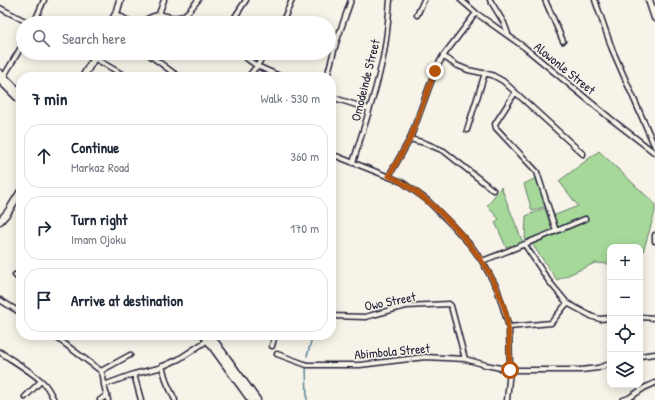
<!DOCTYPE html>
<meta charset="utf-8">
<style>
body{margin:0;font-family:"Patrick Hand",sans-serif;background:#f2f2f3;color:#1f2937}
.controls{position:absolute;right:12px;bottom:12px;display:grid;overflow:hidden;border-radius:8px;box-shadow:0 2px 10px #0003}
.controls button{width:36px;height:36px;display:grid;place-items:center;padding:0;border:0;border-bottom:1px solid #e0e1e3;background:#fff;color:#1f2937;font:20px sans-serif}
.stop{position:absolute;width:12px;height:12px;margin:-9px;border:3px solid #b45309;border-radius:50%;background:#fff}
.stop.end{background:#b45309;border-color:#fff;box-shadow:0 1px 4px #0008}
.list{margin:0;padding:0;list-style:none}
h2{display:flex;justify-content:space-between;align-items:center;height:52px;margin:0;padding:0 16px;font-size:17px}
h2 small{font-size:13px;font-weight:400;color:#747a83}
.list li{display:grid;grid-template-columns:26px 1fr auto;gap:12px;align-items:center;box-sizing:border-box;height:64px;margin:0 8px 8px;padding:0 8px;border:1px solid #e0e1e3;border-radius:16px}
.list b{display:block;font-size:15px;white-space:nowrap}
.list p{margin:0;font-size:13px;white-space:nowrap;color:#747a83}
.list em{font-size:13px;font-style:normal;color:#747a83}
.icon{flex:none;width:22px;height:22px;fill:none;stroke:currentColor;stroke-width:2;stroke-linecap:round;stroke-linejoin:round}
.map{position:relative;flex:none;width:655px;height:400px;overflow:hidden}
.search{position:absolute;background:#fff;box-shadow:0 2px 10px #0003;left:16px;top:16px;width:320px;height:44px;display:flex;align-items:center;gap:10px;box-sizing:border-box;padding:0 14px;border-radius:22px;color:#747a83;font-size:15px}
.panel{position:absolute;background:#fff;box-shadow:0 2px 10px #0003;left:16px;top:72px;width:320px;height:268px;border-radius:16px}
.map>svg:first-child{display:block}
.green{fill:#a6d89a;stroke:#647d6a}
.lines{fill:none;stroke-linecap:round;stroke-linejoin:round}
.stream{stroke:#59869d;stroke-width:1.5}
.street-casing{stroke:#22223b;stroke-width:7}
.secondary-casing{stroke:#22223b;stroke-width:9}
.street{stroke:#f7f3e8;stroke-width:4}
.secondary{stroke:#f7f3e8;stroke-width:6}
.route{stroke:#b45309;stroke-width:5}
.labels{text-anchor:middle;stroke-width:3;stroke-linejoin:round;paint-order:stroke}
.street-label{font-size:13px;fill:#22223b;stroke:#f7f3e8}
</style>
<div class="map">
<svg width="655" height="400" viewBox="0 0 655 400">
<rect width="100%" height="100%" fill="#f7f3e8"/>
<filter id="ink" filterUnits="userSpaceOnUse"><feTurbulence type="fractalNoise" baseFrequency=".025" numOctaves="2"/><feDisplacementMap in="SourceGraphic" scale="8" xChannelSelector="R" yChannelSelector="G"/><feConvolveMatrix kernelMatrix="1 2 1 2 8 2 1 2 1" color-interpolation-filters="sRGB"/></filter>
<g filter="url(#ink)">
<path class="green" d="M599,151L655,204V212L643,252L640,254V247H610V264L595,263L557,280L532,244L588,221L584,217L557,228L553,216L578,206L559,181Z
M536,178L546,206L532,211L524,184Z
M501,187L523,243L506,247L495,222L499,219L487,206Z
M545,208L552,230L525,240L526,216Z"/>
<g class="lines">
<path class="stream" d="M331,286V287
M307,356L313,335
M306,366L307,400"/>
<g class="street-casing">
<path id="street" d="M461,0L476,13L524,47L611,119L655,153
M490,0L504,23L508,34
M545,0L563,41
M595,0L612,49L655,147
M0,8L29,23
M116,14L133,23
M159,14L164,0
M417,15L424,0
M34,23L44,0
M140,23C146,20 151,16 158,15C161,14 166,16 170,17C184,20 190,10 198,0
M231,23L246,0
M282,23L292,0
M239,53L257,66L282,77
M148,54L179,77
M443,56L456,65L468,70L492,75L503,81L583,154
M94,58L127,77
M4,76L23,44
M248,77L257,66L265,53
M327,77L336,43L351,0
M515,93L495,124L496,128L537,172L556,231
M331,97L369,109
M467,130L485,73
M410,139L425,143L444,151L493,190
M331,154L402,182L427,200L451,224L472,247L482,261L497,288L509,327L510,370L507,400
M353,163C363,129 375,96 382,62C387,41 388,21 390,0
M389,176L410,139L435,71L443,56L476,13
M655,235V241
M525,245L548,280L567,303L593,317L600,319L610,318
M482,261C517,248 551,233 585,219
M15,275L21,281
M0,300L21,313
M331,316L365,317L406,306L449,304L451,306L465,359
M640,317L655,318
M509,327L551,323L567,303
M53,335L101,371L103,376L104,385L108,400
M272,346L275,335
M0,352C13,361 38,375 46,386C49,390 52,396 54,400
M277,354L307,365H360L425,357L465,359L486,365L510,370H581L598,368L610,364
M640,356L655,354
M162,366L167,383L175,400
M101,371L130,355
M134,374L141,400
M104,385L134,374L159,368L179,359L208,340
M25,397L41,381
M100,400L107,395
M623,400L629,398L644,388L655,383"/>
</g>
<g class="secondary-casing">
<path id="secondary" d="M649,0L655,18
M111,23L116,14L120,0
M0,73L21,94
M83,77L97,53
M0,80L21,101
M0,221L8,212L21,191
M204,335L251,400
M210,335L257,400"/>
</g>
<use href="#street" class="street"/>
<use href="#secondary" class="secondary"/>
</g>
</g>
<g class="lines" filter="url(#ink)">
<path class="route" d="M435,71L410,139L389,176C393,178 399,180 403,183C437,204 482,252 497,289C502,300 507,314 508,327C510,339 509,357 510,370"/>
</g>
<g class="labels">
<g class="street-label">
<text transform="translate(565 68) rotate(39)" y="5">Alowonle Street</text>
<text transform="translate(365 80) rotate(-76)" y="5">Omodeinde Street</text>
<text transform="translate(390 301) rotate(-11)" y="5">Owo Street</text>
<text transform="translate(392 351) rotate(-5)" y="5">Abimbola Street</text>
</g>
</g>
</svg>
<div class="controls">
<button>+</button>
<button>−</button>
<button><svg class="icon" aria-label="locate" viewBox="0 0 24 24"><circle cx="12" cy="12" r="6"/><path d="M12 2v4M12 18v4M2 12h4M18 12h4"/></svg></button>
<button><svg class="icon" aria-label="layers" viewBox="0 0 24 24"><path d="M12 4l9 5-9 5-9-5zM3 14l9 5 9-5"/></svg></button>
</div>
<div class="stop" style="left:510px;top:370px"></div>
<div class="stop end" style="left:435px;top:71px"></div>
<div class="search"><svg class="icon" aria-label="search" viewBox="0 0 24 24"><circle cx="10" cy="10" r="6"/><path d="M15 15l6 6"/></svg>Search here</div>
<section class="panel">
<h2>7 min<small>Walk · 530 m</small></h2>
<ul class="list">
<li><svg class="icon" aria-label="ahead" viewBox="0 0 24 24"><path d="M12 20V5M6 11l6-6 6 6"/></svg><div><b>Continue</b><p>Markaz Road</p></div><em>360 m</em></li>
<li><svg class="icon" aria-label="right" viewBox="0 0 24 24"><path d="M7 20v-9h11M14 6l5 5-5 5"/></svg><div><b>Turn right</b><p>Imam Ojoku</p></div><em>170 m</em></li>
<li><svg class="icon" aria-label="arrive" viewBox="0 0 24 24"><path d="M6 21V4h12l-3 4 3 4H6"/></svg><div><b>Arrive at destination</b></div></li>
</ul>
</section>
</div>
